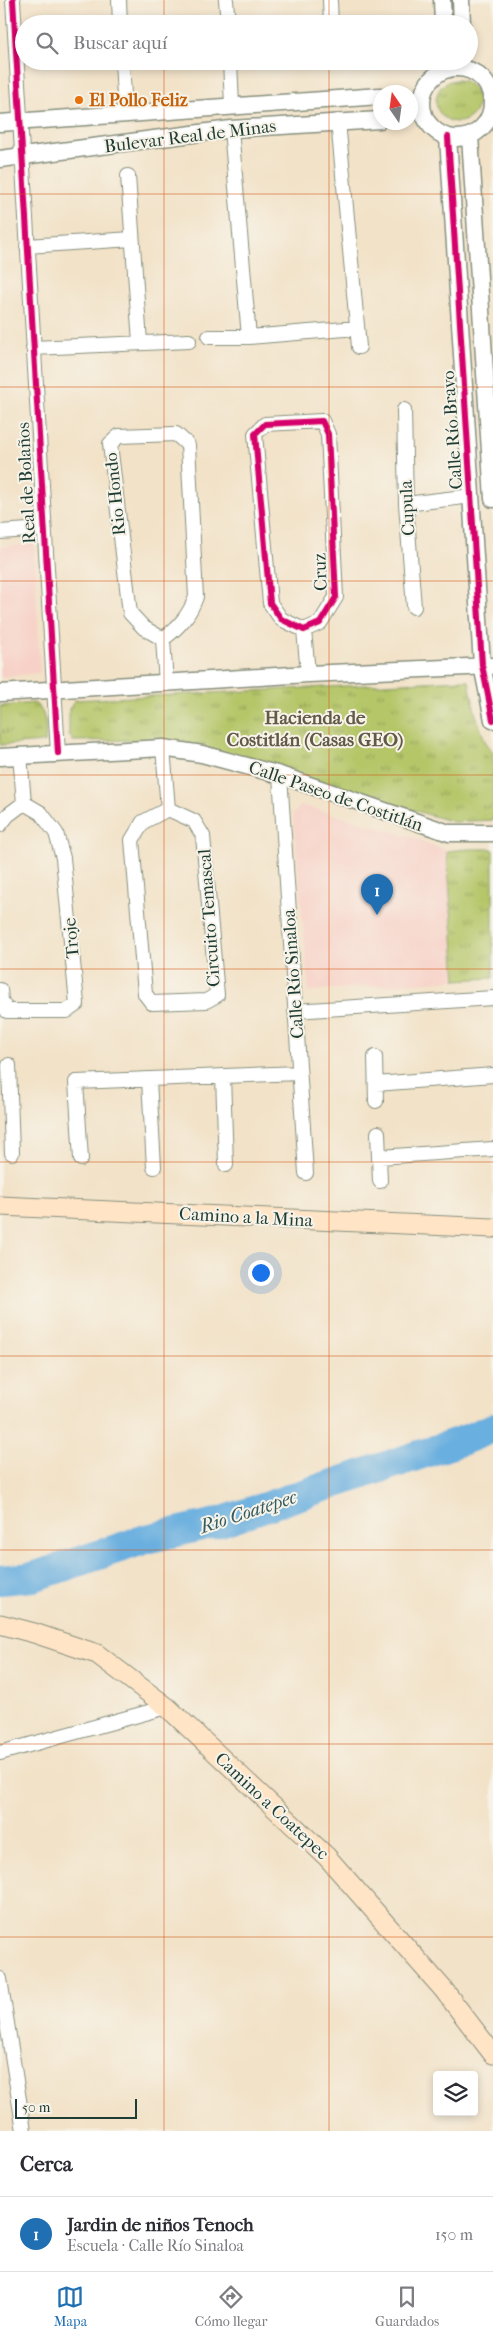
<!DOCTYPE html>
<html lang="es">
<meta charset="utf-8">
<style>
body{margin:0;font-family:"IM FELL French Canon",serif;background:#f7f7f7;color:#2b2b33}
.controls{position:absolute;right:15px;bottom:15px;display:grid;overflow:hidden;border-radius:5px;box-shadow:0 2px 8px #0003}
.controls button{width:45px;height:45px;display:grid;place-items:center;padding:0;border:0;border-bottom:1px solid #e1e1e2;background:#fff;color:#2b2b33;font:25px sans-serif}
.compass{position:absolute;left:373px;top:85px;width:45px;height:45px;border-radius:50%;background:#fff;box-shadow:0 2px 8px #0003;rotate:347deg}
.scale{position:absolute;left:15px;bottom:12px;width:122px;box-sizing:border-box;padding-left:5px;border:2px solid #1f3d34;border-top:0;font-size:14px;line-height:18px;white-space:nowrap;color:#1f3d34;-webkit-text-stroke:4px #f7f3e8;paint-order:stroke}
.you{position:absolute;left:260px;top:1272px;width:18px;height:18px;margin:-12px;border:4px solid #fff;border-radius:50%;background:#1a73e8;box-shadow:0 0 0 8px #1a73e833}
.badge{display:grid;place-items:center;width:32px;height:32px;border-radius:50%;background:#1f6fb2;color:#fff;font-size:16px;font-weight:700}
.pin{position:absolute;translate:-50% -41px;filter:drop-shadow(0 1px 2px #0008)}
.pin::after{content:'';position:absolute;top:26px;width:18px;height:15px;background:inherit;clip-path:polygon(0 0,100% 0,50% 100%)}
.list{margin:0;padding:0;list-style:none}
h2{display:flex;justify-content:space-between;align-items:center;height:65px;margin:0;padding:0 20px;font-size:21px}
h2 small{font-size:16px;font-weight:400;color:#7c7c81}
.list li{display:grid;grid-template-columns:32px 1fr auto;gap:15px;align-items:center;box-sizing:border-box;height:75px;padding:0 20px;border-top:1px solid #e1e1e2}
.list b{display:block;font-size:19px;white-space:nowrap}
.list p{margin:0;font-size:16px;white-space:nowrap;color:#7c7c81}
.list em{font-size:16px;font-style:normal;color:#7c7c81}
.icon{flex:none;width:28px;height:28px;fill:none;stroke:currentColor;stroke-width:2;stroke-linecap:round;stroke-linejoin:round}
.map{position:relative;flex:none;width:493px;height:2131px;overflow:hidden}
.search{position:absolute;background:#fff;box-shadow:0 2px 8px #0003;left:15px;right:15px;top:15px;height:55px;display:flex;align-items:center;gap:12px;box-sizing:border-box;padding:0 18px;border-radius:28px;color:#7c7c81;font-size:19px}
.sheet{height:140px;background:#fff}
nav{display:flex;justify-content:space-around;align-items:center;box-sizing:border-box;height:70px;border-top:1px solid #e1e1e2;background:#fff;font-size:14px;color:#7c7c81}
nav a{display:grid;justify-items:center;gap:2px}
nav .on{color:#1f6fb2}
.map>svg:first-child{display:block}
.built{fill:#f7d1c7}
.park{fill:url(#park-tufts);stroke:#6a824e}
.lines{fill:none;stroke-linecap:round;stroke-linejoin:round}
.river{stroke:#69afdf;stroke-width:30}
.minor-casing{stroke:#88907e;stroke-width:16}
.tertiary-casing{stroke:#88907e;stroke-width:19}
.secondary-casing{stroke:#88907e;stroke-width:21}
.minor{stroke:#fff;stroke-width:14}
.tertiary{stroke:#fff;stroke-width:16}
.secondary{stroke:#ffe4c6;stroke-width:19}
.cycleway-casing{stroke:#f7f3e8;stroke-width:9}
.cycleway{stroke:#d6006c;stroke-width:6}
.grid{fill:none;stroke:#d45610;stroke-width:1;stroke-opacity:0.55}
.food-dot{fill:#e8710a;stroke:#f7f3e8;stroke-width:2}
.labels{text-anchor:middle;stroke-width:4;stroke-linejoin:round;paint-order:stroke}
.food-label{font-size:18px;font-weight:bold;fill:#c56008;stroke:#f7f3e8;text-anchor:start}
.street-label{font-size:18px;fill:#1f3d34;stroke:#f7f3e8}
.neighbourhood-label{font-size:19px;font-weight:bold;fill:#625949;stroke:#f7f3e8}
.water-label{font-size:19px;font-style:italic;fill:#325a5f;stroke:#f7f3e8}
</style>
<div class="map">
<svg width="493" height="2131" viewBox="0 0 493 2131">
<defs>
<pattern id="park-tufts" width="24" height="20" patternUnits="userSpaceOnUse" patternTransform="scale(1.25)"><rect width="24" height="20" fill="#b5c669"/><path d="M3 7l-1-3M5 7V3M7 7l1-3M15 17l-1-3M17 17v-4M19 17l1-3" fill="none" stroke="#93a257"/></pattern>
</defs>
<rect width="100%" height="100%" fill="#f7f3e8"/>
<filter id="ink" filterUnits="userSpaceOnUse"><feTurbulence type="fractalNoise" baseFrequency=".02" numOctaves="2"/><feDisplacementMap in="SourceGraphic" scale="10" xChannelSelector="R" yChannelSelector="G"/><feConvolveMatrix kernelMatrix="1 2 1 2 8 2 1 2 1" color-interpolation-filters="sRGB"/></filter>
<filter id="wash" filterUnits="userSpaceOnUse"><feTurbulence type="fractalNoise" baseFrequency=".0096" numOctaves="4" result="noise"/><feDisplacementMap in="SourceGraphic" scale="20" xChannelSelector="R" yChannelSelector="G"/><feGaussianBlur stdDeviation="1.12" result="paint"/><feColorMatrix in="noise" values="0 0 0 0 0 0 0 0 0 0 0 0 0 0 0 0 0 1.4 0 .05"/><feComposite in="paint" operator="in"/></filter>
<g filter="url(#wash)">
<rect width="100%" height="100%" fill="#f2e2c8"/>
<path class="built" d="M34,544L40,673L0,677V547Z
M302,805L414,838L447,851L456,980L309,991L293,814Z"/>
<path class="park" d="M436 101a21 21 0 1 1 42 0a21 21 0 1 1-42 0Z
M462,680L469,681L475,712L485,741L493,752V820L453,822L204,747L143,740L73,741L69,734V709L75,700Z
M34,703C47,711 46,728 45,742L0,745V706Z
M470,849H493V978L456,980L447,851Z"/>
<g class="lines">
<path class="river" d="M0,1580L33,1577L146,1539L220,1522L464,1440L493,1428"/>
</g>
</g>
<g filter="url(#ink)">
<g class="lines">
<g class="minor-casing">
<path id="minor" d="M13,0L58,753
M119,0L120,24
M226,0L228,24
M330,0L331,24
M122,61L125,113
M230,61L232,106
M338,121L359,347
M231,129L249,337
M128,176L140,342
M27,246L132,239
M209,337H249L357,328
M33,348L189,341
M404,410L406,504L414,607
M322,421L328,434L336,597L320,623L304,630L281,619L270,603L255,434L265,424Z
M176,434L188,445L196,597C189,616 179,627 163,639L144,628L130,613L110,444L119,436Z
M406,504L472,496
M0,532L43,529
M304,630L308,674
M163,639L166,684
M163,748L168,809
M20,755L24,803
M280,775L306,1173
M168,809L194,821L203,836L217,995L206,1001L152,1003L145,994L132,840L143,822Z
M0,825L8,815L24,803
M0,990L1,1000L7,1011H67L77,1004L63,858L56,833L41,813L24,803
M295,1011L493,998
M375,1057L376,1101
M9,1065L12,1153
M223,1076L226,1165
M149,1080L154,1167
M376,1084L493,1075
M378,1133L380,1181
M380,1157L493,1149
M81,1159L76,1082L299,1073
M0,1753L167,1707
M0,1979L24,2131"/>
</g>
<g class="tertiary-casing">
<path id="tertiary" d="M442,0L443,24
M461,0L462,24
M422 103a35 35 0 1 1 70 0a35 35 0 1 1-70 0Z
M0,123L380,96
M470,136L493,499
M448,137L482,665L493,720
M0,159L231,129L380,120
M0,693L308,674L491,666
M0,757L163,748L202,754L280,775L449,833H493"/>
</g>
<g class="secondary-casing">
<path id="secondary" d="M0,1206L493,1228
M0,1624L34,1633L97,1654L167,1707L327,1857L443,1989L493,2054"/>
</g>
<use href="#minor" class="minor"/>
<use href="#tertiary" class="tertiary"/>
<use href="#secondary" class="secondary"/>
<g class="cycleway-casing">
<path id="cycleway" d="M13,0L58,753
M448,137L482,665L493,720
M322,421L328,434L336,597L320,623L304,630L281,619L270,603L255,434L265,424Z"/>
</g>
<use href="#cycleway" class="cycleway"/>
</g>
</g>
<path class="grid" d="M164,0V24M329,0V24M164,61V2131M329,61V2131M0,194H493M0,387H493M0,581H493M0,775H493M0,969H493M0,1162H493M0,1356H493M0,1550H493M0,1744H493M0,1937H493"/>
<circle class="food-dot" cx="79" cy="100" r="5"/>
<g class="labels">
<g class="food-label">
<text x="89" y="106">El Pollo Feliz</text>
</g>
<g class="street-label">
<text transform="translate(190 136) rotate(-7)" y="6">Bulevar Real de Minas</text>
<text transform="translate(452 430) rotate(-94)" y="6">Calle Río Bravo</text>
<text transform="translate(26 483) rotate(-93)" y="6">Real de Bolaños</text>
<text transform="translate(115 494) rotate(-96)" y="6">Rio Hondo</text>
<text transform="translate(407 508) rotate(-93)" y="6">Cupula</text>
<text transform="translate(320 572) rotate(-92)" y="6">Cruz</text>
<text transform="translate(336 796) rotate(19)" y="6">Calle Paseo de Costitlán</text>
<text transform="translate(209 918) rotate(-94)" y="6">Circuito Temascal</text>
<text transform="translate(71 938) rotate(-95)" y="6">Troje</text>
<text transform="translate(293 974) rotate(-94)" y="6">Calle Río Sinaloa</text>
<text transform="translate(246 1217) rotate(3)" y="6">Camino a la Mina</text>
<text transform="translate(272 1806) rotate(43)" y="6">Camino a Coatepec</text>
</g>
<g class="neighbourhood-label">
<text x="315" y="724">Hacienda de<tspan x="315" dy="22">Costitlán (Casas GEO)</tspan></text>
</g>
<g class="water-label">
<text transform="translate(248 1511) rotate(-18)" y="7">Rio Coatepec</text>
</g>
</g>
</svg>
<div class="controls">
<button><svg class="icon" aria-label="layers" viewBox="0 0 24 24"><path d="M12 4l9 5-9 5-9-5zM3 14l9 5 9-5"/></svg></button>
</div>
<svg class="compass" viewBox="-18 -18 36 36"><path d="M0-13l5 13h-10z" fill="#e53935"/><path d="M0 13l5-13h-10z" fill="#7c7c81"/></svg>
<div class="scale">50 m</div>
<div class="you"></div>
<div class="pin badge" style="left:377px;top:915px">1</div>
<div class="search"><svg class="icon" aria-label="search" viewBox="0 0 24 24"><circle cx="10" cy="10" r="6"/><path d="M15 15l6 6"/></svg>Buscar aquí</div>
</div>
<section class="sheet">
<h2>Cerca<small></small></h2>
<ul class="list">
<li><span class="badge">1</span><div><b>Jardin de niños Tenoch</b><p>Escuela · Calle Río Sinaloa</p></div><em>150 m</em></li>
</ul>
</section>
<nav>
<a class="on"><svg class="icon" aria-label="map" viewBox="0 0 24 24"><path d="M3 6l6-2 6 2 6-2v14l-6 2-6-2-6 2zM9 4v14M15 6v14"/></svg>Mapa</a>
<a><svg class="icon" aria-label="directions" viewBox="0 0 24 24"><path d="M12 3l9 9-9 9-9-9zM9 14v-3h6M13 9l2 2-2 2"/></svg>Cómo llegar</a>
<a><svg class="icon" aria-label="saved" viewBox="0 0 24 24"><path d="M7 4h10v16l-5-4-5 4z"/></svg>Guardados</a>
</nav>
